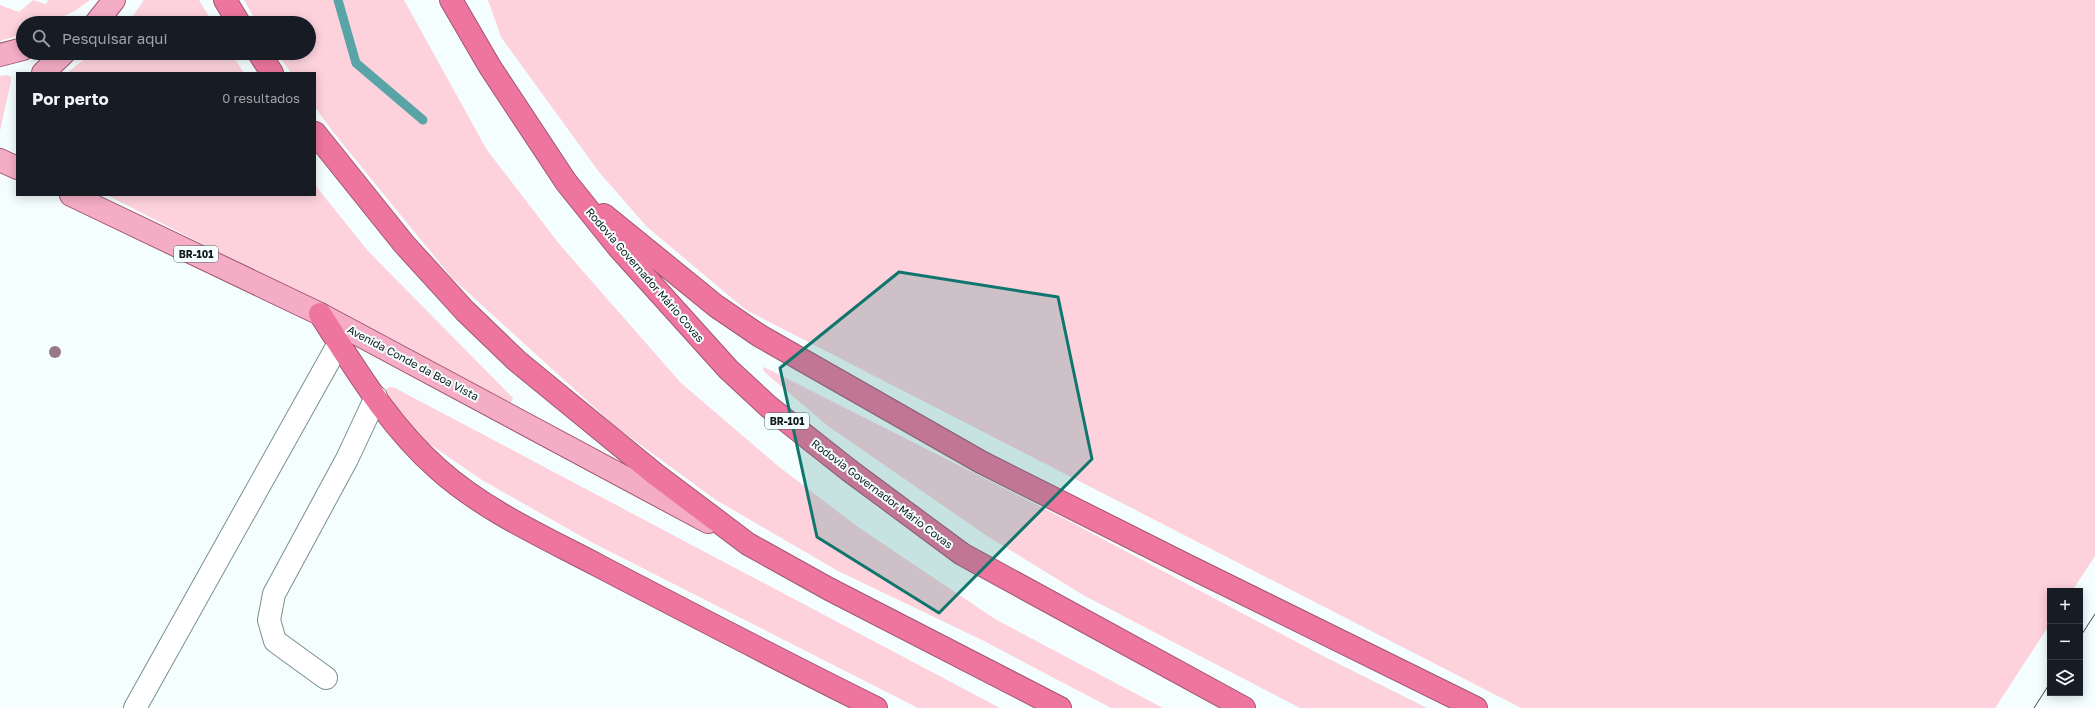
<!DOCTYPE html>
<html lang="pt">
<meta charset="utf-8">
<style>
body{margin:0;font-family:"Golos Text",sans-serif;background:#20242c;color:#f1f3f6}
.controls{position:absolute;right:12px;bottom:12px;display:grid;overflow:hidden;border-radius:0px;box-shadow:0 2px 10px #0003}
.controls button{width:36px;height:36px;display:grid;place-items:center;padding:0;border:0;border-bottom:1px solid #363941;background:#171b24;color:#f1f3f6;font:20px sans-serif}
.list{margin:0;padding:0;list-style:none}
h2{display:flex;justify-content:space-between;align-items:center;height:52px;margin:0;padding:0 16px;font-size:17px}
h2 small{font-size:13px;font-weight:400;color:#9ea1a6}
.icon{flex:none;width:22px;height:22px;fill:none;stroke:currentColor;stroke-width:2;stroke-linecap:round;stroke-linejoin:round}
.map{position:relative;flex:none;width:2095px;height:708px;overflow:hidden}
.search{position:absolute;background:#171b24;box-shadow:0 2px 10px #0003;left:16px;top:16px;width:300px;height:44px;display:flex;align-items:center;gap:10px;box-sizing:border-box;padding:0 14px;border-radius:22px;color:#9ea1a6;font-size:15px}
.panel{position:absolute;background:#171b24;box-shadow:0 2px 10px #0003;left:16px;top:72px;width:300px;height:124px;border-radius:0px}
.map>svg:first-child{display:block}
.green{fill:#fdd2dd}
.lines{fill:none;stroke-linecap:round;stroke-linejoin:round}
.stream{stroke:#58a4a7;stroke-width:9}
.minor-casing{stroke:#788f8f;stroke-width:24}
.major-casing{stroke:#a15670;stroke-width:24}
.highway-casing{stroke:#a15670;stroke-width:24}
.minor{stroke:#fff;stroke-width:22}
.major{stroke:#f5adc5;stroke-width:22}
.highway{stroke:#ee769e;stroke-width:22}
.tram{stroke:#3d4646;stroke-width:1}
.tree{fill:#997888}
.marked{fill:#0f766e;fill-opacity:0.2;stroke:#0f766e;stroke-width:3;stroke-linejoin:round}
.labels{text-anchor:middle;stroke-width:4;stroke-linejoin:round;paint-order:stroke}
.shield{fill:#f4fefe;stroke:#566060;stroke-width:1}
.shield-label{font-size:10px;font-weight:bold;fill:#131c1c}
.street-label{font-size:11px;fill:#131c1c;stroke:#f4fefe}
</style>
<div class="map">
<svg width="2095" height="708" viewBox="0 0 2095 708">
<rect width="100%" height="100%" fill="#f4fefe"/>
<path class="green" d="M33,0L46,4L48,0H90L75,11L48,23H23V34L0,41V5L19,12Z
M144,0H199L213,23H128Z
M244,0H404L487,150L560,245L681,383L778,466L858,527L995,619L1163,708H1111L984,641L838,571L716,500L616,427L452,278L333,132L315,107V73H291L277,53H309V23H257Z
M488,0H2095V556L2072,591H2050V624L1995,708H1521L746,310L647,227L599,172L501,37Z
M92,53H231L244,73H67Z
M7,75L11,77V81L0,131V76Z
M315,185L368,251L513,398L511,403L107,195H315Z
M764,367L1067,520L1323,656L1427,708H1300L1083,595L987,536L828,426L769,376L763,370Z
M390,387L395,388L1000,708H918L593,543L482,480L428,443L397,413L385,393L386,389Z"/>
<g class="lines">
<path class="stream" d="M338,0L356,63L423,120"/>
<g class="minor-casing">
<path id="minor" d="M326,678L275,641L269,620L274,594L347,459L376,397
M135,708L339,343"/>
</g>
<g class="major-casing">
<path id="major" d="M96,23L114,0
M0,55L23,49
M43,73L64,53
M0,160L17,168
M71,195L320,314L708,522"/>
</g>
<g class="highway-casing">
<path id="highway" d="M225,0L239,23
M451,0L490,67L566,182L619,248L728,369L769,407L850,471L962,554L1244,708
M259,53L272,73
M315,133L404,244L465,311L517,361L655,474L748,544L829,589L1060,708
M604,215L716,306L760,336L981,462L1186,565L1476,708
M320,314C355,368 389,426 438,469C485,511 544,537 599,566C691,614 783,662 876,708"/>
</g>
<use href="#minor" class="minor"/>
<use href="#major" class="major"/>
<use href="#highway" class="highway"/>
<path class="tram" d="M2080,637L2095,614
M2034,708L2050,683"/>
</g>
<circle class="tree" cx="55" cy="352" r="6"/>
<path class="marked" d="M899,272L1058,297L1092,459L939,613L817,537L780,368Z"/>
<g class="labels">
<g class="shield">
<rect x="174" y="246" width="44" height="16" rx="3"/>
<rect x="765" y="413" width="44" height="16" rx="3"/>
</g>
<g class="shield-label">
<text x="196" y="258">BR-101</text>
<text x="787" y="425">BR-101</text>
</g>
<g class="street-label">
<text transform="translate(645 275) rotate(49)" y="4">Rodovia Governador Mário Covas</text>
<text transform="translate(413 363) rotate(28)" y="4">Avenida Conde da Boa Vista</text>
<text transform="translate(882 494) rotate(37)" y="4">Rodovia Governador Mário Covas</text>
</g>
</g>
</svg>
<div class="controls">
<button>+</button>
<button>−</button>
<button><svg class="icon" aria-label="layers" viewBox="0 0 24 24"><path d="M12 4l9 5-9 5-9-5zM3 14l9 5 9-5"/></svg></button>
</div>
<div class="search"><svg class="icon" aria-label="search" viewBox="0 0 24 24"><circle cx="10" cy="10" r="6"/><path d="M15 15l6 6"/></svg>Pesquisar aqui</div>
<section class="panel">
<h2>Por perto<small>0 resultados</small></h2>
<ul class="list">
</ul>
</section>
</div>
